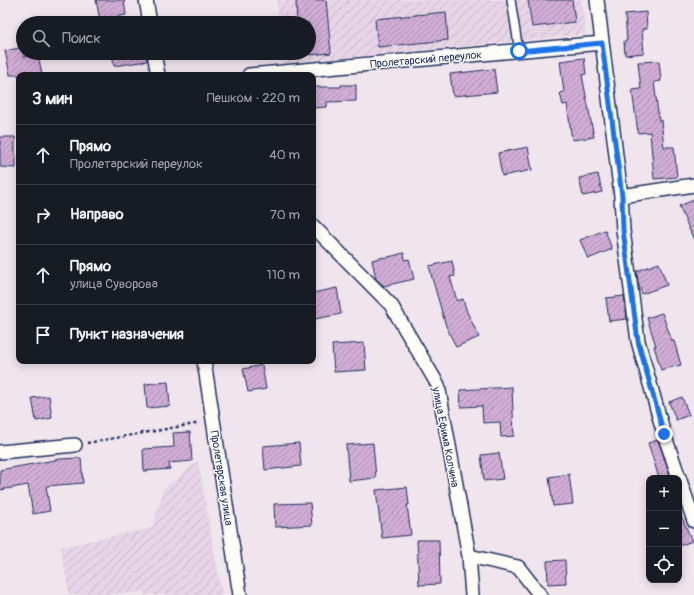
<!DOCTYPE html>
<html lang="ru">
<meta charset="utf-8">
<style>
body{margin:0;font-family:Pangolin,sans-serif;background:#242831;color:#f1f3f6}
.controls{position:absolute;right:12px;bottom:12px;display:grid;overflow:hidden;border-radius:8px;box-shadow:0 2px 10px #0003}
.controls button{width:36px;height:36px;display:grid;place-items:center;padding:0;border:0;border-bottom:1px solid #363941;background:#171b24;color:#f1f3f6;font:20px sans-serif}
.stop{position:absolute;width:12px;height:12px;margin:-9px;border:3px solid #1a73e8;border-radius:50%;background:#fff}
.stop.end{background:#1a73e8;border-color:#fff;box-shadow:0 1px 4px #0008}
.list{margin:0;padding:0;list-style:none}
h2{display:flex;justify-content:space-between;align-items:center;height:52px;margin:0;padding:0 16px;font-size:17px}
h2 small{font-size:13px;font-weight:400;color:#9ea1a6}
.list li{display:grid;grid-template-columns:26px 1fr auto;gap:12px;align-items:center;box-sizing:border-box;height:60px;padding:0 16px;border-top:1px solid #363941}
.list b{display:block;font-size:15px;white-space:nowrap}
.list p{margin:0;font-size:13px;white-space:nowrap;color:#9ea1a6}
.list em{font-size:13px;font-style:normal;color:#9ea1a6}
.icon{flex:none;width:22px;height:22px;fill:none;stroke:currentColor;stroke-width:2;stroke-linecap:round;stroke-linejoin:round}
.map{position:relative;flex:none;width:694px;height:595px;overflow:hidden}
.search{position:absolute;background:#171b24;box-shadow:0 2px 10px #0003;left:16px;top:16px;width:300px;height:44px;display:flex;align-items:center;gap:10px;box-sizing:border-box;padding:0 14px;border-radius:22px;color:#9ea1a6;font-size:15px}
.panel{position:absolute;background:#171b24;box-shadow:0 2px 10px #0003;left:16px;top:72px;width:300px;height:292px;border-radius:8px}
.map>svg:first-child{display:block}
.industrial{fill:url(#industrial-furrows)}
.building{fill:url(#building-hatch);stroke:#1b2f5e}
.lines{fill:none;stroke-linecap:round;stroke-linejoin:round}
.lane-casing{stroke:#1b2f5e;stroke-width:10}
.street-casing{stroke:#1b2f5e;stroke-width:16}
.path{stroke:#1b2f5e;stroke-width:2.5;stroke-dasharray:3 3;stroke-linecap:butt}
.lane{stroke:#fdfcf7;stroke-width:7}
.street{stroke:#fdfcf7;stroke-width:13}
.route{stroke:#1a73e8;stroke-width:5}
.labels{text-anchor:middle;stroke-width:3;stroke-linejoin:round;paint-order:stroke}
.street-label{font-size:11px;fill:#1b2f5e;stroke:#fdfcf7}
</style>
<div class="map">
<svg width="694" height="595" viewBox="0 0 694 595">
<defs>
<pattern id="industrial-furrows" width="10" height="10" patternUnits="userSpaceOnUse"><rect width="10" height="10" fill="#e7d4e6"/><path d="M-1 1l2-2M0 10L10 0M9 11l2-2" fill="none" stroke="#c6b6c8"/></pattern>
<pattern id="building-hatch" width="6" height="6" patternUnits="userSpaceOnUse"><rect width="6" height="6" fill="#d2add6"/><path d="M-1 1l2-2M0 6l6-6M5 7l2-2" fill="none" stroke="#aa8db1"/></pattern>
</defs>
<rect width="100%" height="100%" fill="#f0e4ed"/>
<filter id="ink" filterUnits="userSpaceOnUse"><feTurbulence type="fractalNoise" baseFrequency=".025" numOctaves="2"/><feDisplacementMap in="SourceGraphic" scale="8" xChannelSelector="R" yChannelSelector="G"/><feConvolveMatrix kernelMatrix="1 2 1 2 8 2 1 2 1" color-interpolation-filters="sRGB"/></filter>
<g filter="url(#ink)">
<path class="industrial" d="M277,0H581L586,34L281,64V53H309V23H279Z
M198,461L222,595H144V592L99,595H69L61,547L152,528L164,489Z"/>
<path class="building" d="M96,0H124L126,15L100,20Z
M296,0H326L331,53L309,55V23H297Z
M528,0H572L575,22L532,27Z
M446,12L448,40L378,47L375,19Z
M646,12L647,29H642L644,53L625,55L624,41H627L625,14Z
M23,47L24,57L38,54L42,75H10L5,51Z
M112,53H146L147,61L114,66Z
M584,58L586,74L582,75L594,137L572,140L567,104L563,105L560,93L564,92L560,61Z
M659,61L661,81L654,82L659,121L661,120L664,147H674L677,177L654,179L650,132L638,133L632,90L641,89L638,62Z
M494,69L497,92L453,96L450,74Z
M341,85H356V101L327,102V107L313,108V87H341Z
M0,137H15V155H16V168L0,167Z
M528,147L532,170L502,176L498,153Z
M598,174L602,192L583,196L579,178Z
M694,200V240L679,206Z
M605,230L612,249L588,259L580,240Z
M404,253L405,260L409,259L414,279L384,286L376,279L372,260L384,257L385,258Z
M452,261L455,276L450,277L457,301L463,299L467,312L479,337L456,347L446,326L432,278L429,266Z
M659,263L667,285L642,294L638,283L637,271Z
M337,288L341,314L315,319L313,310V293Z
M624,296L627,319L609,321L606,298Z
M662,313L672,341H674L681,365L661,370L654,346H656L647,318Z
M364,343L366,370L334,372L332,345Z
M262,365L266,389L248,392L243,369Z
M168,382L170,406L147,408L145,384Z
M512,387L514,436L501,437L500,422L483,423L482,406L461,407L460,390Z
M49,396L52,418L36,421L32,398Z
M682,397L689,415L676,420L669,402Z
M190,432L192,461L169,463L170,469L144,471L143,449L174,447L173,433Z
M658,440L671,478H659L648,443Z
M299,443L301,466L265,470L263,446Z
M373,443L376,478L349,481L346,445Z
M499,453L503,479L484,481L481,455Z
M81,458L83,483L46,486L50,511L33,514L28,485L0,490V470L60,459Z
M569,474L573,504L553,506L549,477Z
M407,487L409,505H407L411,535L382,538L376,490Z
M310,503L312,525L275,527L274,504Z
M679,511L692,541L679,546Z
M417,540H439L440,584L419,585Z
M565,560L566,583L548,584L547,561Z"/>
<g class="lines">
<g class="lane-casing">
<path id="lane" d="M511,0L519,51"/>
</g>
<g class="street-casing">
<path id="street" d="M146,0L150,23
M597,0L621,196L694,185
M154,53L158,75
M249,75L602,43
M621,196L623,230L638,341L664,434L694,521
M313,226L391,305L438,385L469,556L472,595
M204,361L240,595
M0,452L75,445
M469,556L518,567L540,595"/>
</g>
<path class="path" d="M87,443L200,423"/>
<use href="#lane" class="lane"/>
<use href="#street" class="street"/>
</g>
</g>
<g class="lines" filter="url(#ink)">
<path class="route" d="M519,51L602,43L622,196L623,230L638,341L664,434"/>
</g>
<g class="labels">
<g class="street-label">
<text transform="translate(426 59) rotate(-5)" y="4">Пролетарский переулок</text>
<text transform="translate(446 437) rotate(79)" y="4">улица Ефима Колчина</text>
<text transform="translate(222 478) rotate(81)" y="4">Пролетарская улица</text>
</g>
</g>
</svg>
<div class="controls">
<button>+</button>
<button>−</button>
<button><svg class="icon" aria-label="locate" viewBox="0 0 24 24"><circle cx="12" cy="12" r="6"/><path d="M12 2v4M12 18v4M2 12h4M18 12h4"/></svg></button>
</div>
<div class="stop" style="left:519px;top:51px"></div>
<div class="stop end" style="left:664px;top:434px"></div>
<div class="search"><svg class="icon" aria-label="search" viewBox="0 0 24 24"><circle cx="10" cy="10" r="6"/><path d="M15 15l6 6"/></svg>Поиск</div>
<section class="panel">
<h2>3 мин<small>Пешком · 220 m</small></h2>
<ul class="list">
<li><svg class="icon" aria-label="ahead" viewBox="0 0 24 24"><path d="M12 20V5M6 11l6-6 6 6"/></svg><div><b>Прямо</b><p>Пролетарский переулок</p></div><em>40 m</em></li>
<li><svg class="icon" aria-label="right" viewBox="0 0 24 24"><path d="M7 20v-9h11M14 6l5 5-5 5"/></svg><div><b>Направо</b></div><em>70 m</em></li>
<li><svg class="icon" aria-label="ahead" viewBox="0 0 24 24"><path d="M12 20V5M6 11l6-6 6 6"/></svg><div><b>Прямо</b><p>улица Суворова</p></div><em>110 m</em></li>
<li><svg class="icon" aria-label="arrive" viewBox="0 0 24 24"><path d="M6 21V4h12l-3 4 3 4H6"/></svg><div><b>Пункт назначения</b></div></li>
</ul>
</section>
</div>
